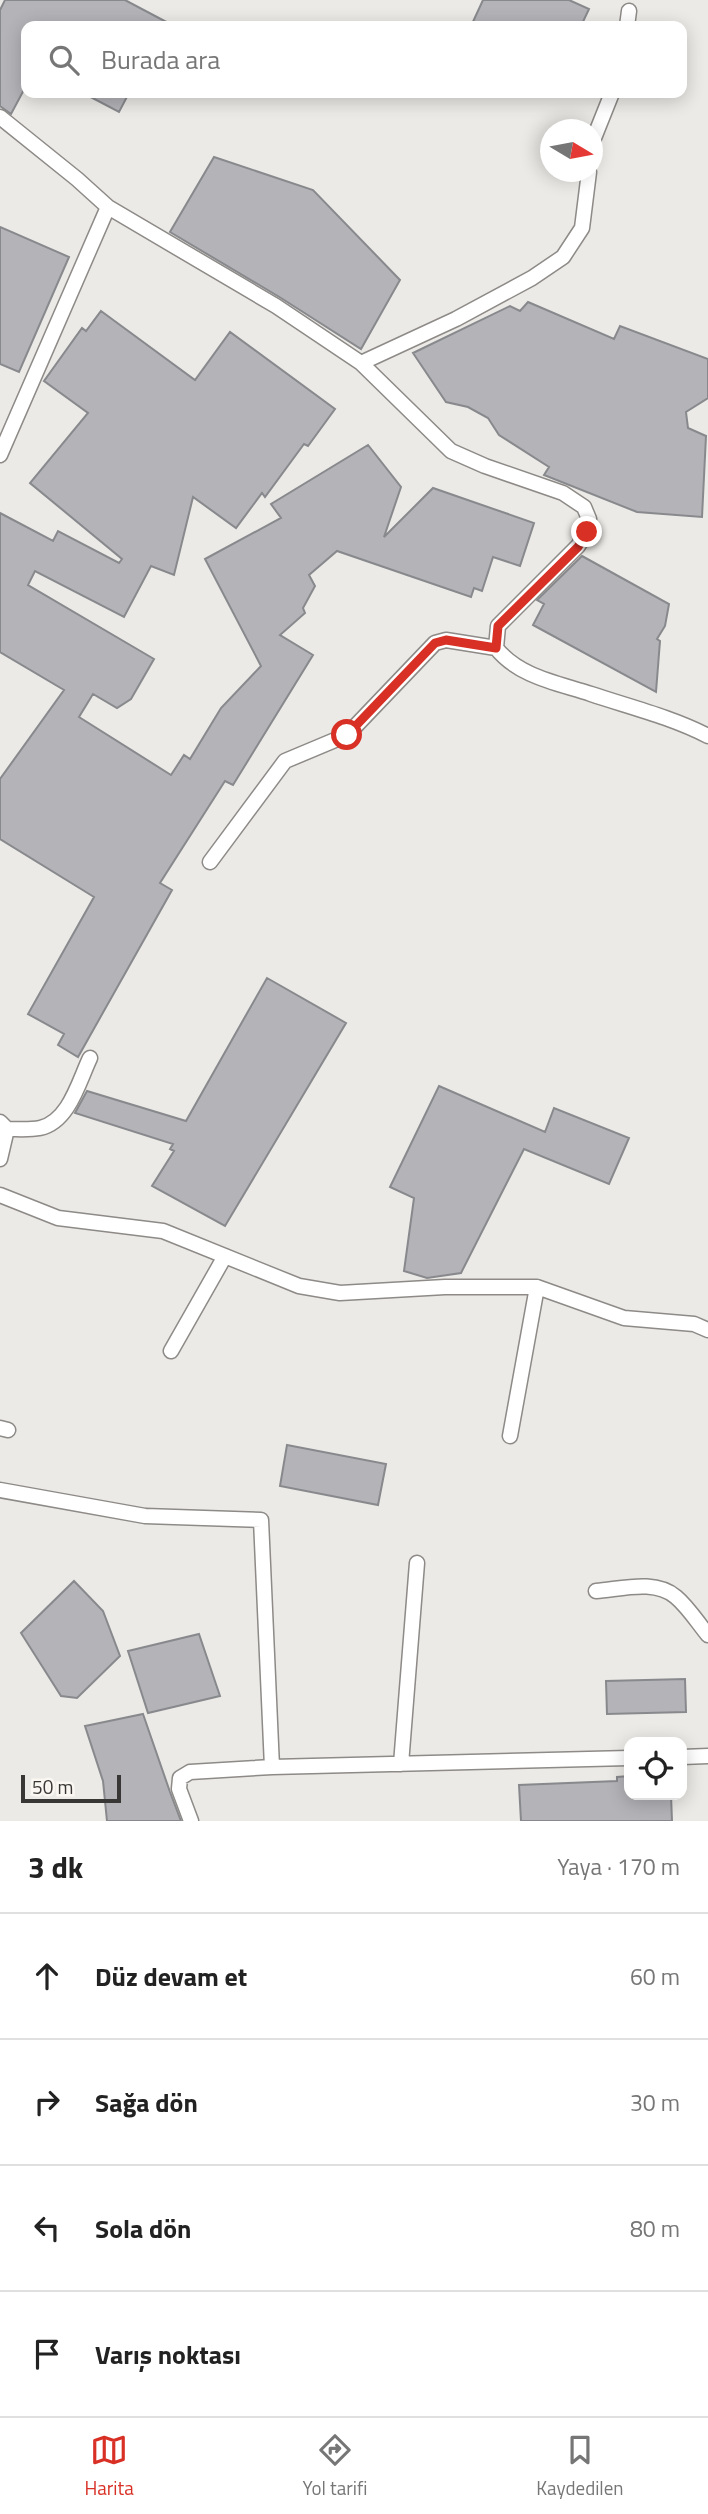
<!DOCTYPE html>
<html lang="tr">
<meta charset="utf-8">
<style>
body{margin:0;font-family:"Titillium Web",sans-serif;background:#f6f6f6;color:#222}
.controls{position:absolute;right:21px;bottom:21px;display:grid;overflow:hidden;border-radius:14px;box-shadow:0 4px 18px #0003}
.controls button{width:63px;height:63px;display:grid;place-items:center;padding:0;border:0;border-bottom:2px solid #e0e0e0;background:#fff;color:#222;font:35px sans-serif}
.compass{position:absolute;left:540px;top:119px;width:63px;height:63px;border-radius:50%;background:#fff;box-shadow:0 4px 18px #0003;rotate:100deg}
.scale{position:absolute;left:21px;bottom:18px;width:100px;box-sizing:border-box;padding-left:7px;border:4px solid #383735;border-top:0;font-size:19px;line-height:24px;white-space:nowrap;color:#383735;-webkit-text-stroke:5px #faf7f3;paint-order:stroke}
.stop{position:absolute;width:21px;height:21px;margin:-16px;border:5px solid #d93025;border-radius:50%;background:#fff}
.stop.end{background:#d93025;border-color:#fff;box-shadow:0 2px 7px #0008}
.list{margin:0;padding:0;list-style:none}
h2{display:flex;justify-content:space-between;align-items:center;height:91px;margin:0;padding:0 28px;font-size:30px}
h2 small{font-size:23px;font-weight:400;color:#767676}
.list li{display:grid;grid-template-columns:46px 1fr auto;gap:21px;align-items:center;box-sizing:border-box;height:126px;padding:0 28px;border-top:2px solid #e0e0e0}
.list b{display:block;font-size:26px;white-space:nowrap}
.list em{font-size:23px;font-style:normal;color:#767676}
.icon{flex:none;width:38px;height:38px;fill:none;stroke:currentColor;stroke-width:2;stroke-linecap:round;stroke-linejoin:round}
.map{position:relative;flex:none;width:708px;height:1821px;overflow:hidden}
.search{position:absolute;background:#fff;box-shadow:0 4px 18px #0003;left:21px;right:21px;top:21px;height:77px;display:flex;align-items:center;gap:18px;box-sizing:border-box;padding:0 24px;border-radius:14px;color:#767676;font-size:26px}
.sheet{height:595px;background:#fff}
nav{display:flex;justify-content:space-around;align-items:center;box-sizing:border-box;height:98px;border-top:2px solid #e0e0e0;background:#fff;font-size:19px;color:#767676}
nav a{display:grid;justify-items:center;gap:4px}
nav .on{color:#d93025}
.map>svg:first-child{display:block}
.building{fill:#b3b3b8;stroke:#88898d;stroke-width:2}
.lines{fill:none;stroke-linecap:round;stroke-linejoin:round}
.minor-casing{stroke:#8d8a87;stroke-width:17}
.minor{stroke:#fff;stroke-width:14}
.route{stroke:#d93025;stroke-width:9}
</style>
<div class="map">
<svg width="708" height="1821" viewBox="0 0 708 1821">
<rect width="100%" height="100%" fill="#eceae6"/>
<path class="building" d="M5,0H125L174,26H26V86L11,114L0,106V10Z
M483,0H569L589,9L581,26H471Z
M83,93H129L119,112Z
M214,157L313,190L400,280L361,349L281,298L170,232Z
M0,227L69,257L19,372L0,364Z
M528,302L614,339L620,326L708,359V398L686,412L688,428L706,436L702,517L637,512L544,475L549,467L499,435L488,418L468,407L446,402L413,353L510,306L520,311Z
M101,311L195,380L230,332L335,409L308,446L304,444L265,497L262,493L236,528L193,497L174,575L151,566L124,617L35,571L28,585L154,659L131,699L117,708L93,694L79,717L171,775L184,755L190,759L221,708L261,666L205,559L281,518L271,504L368,445L401,487L384,537L433,488L534,523L520,566L493,557L482,591L474,588L471,597L337,551L309,575L315,586L303,608L305,613L280,635L313,655L233,785L225,781L160,883L172,890L78,1057L58,1045L64,1034L28,1014L94,897L0,839V779L64,690L0,652V513L53,541L58,531L119,563L122,559L30,483L88,413L44,381L82,328L86,331Z
M582,556L669,604L665,626L657,639L660,641L656,692L533,625L544,604L537,600Z
M267,978L346,1023L225,1226L152,1186L174,1151L170,1149L173,1144L75,1113L87,1091L186,1121Z
M439,1086L545,1132L554,1108L629,1138L609,1184L524,1149L461,1273L427,1278L404,1271L414,1198L390,1187Z
M287,1445L386,1464L378,1505L280,1486Z
M74,1581L103,1611L120,1656L77,1698L61,1696L21,1633Z
M199,1634L220,1696L148,1713L128,1651Z
M685,1679L686,1712L607,1714L606,1681Z
M143,1714L170,1792L181,1821H107L103,1781L85,1726Z
M629,1776V1795H671L672,1821H521L519,1785L617,1781V1777Z"/>
<g class="lines">
<g class="minor-casing">
<path id="minor" d="M627,26L629,11
M0,117L77,179L108,207L276,306L361,363L456,319L532,278L563,257L582,228L589,172
M592,143L612,93
M361,363L451,451L485,466L563,493L584,507L589,519L587,532L578,546L498,626L496,648C519,677 558,683 591,694C630,707 671,717 708,736
M0,455L108,207
M210,862L285,761L347,735L435,643L446,640L496,648
M0,1122L7,1129L0,1159
M7,1129C18,1129 30,1130 40,1128C69,1122 79,1081 90,1058
M0,1195L58,1218L163,1231L299,1286L340,1293L445,1287H537L624,1318L694,1324L708,1330
M171,1351L225,1256
M0,1428L8,1430
M510,1436L537,1287
M0,1490L145,1516L261,1520L272,1767
M596,1591C622,1589 655,1579 676,1597C688,1607 698,1623 708,1635
M682,1757L708,1756
M401,1764L417,1563
M191,1821L179,1789L180,1778L190,1772L272,1767L629,1758"/>
</g>
<use href="#minor" class="minor"/>
</g>
<g class="lines">
<path class="route" d="M347,735L435,643L446,640L496,648L498,626L578,547L587,532"/>
</g>
</svg>
<div class="controls">
<button><svg class="icon" aria-label="locate" viewBox="0 0 24 24"><circle cx="12" cy="12" r="6"/><path d="M12 2v4M12 18v4M2 12h4M18 12h4"/></svg></button>
</div>
<svg class="compass" viewBox="-18 -18 36 36"><path d="M0-13l5 13h-10z" fill="#e53935"/><path d="M0 13l5-13h-10z" fill="#767676"/></svg>
<div class="scale">50 m</div>
<div class="stop" style="left:347px;top:735px"></div>
<div class="stop end" style="left:587px;top:532px"></div>
<div class="search"><svg class="icon" aria-label="search" viewBox="0 0 24 24"><circle cx="10" cy="10" r="6"/><path d="M15 15l6 6"/></svg>Burada ara</div>
</div>
<section class="sheet">
<h2>3 dk<small>Yaya · 170 m</small></h2>
<ul class="list">
<li><svg class="icon" aria-label="ahead" viewBox="0 0 24 24"><path d="M12 20V5M6 11l6-6 6 6"/></svg><div><b>Düz devam et</b></div><em>60 m</em></li>
<li><svg class="icon" aria-label="right" viewBox="0 0 24 24"><path d="M7 20v-9h11M14 6l5 5-5 5"/></svg><div><b>Sağa dön</b></div><em>30 m</em></li>
<li><svg class="icon" aria-label="left" viewBox="0 0 24 24"><path d="M17 20v-9H6M10 6l-5 5 5 5"/></svg><div><b>Sola dön</b></div><em>80 m</em></li>
<li><svg class="icon" aria-label="arrive" viewBox="0 0 24 24"><path d="M6 21V4h12l-3 4 3 4H6"/></svg><div><b>Varış noktası</b></div></li>
</ul>
</section>
<nav>
<a class="on"><svg class="icon" aria-label="map" viewBox="0 0 24 24"><path d="M3 6l6-2 6 2 6-2v14l-6 2-6-2-6 2zM9 4v14M15 6v14"/></svg>Harita</a>
<a><svg class="icon" aria-label="directions" viewBox="0 0 24 24"><path d="M12 3l9 9-9 9-9-9zM9 14v-3h6M13 9l2 2-2 2"/></svg>Yol tarifi</a>
<a><svg class="icon" aria-label="saved" viewBox="0 0 24 24"><path d="M7 4h10v16l-5-4-5 4z"/></svg>Kaydedilen</a>
</nav>
